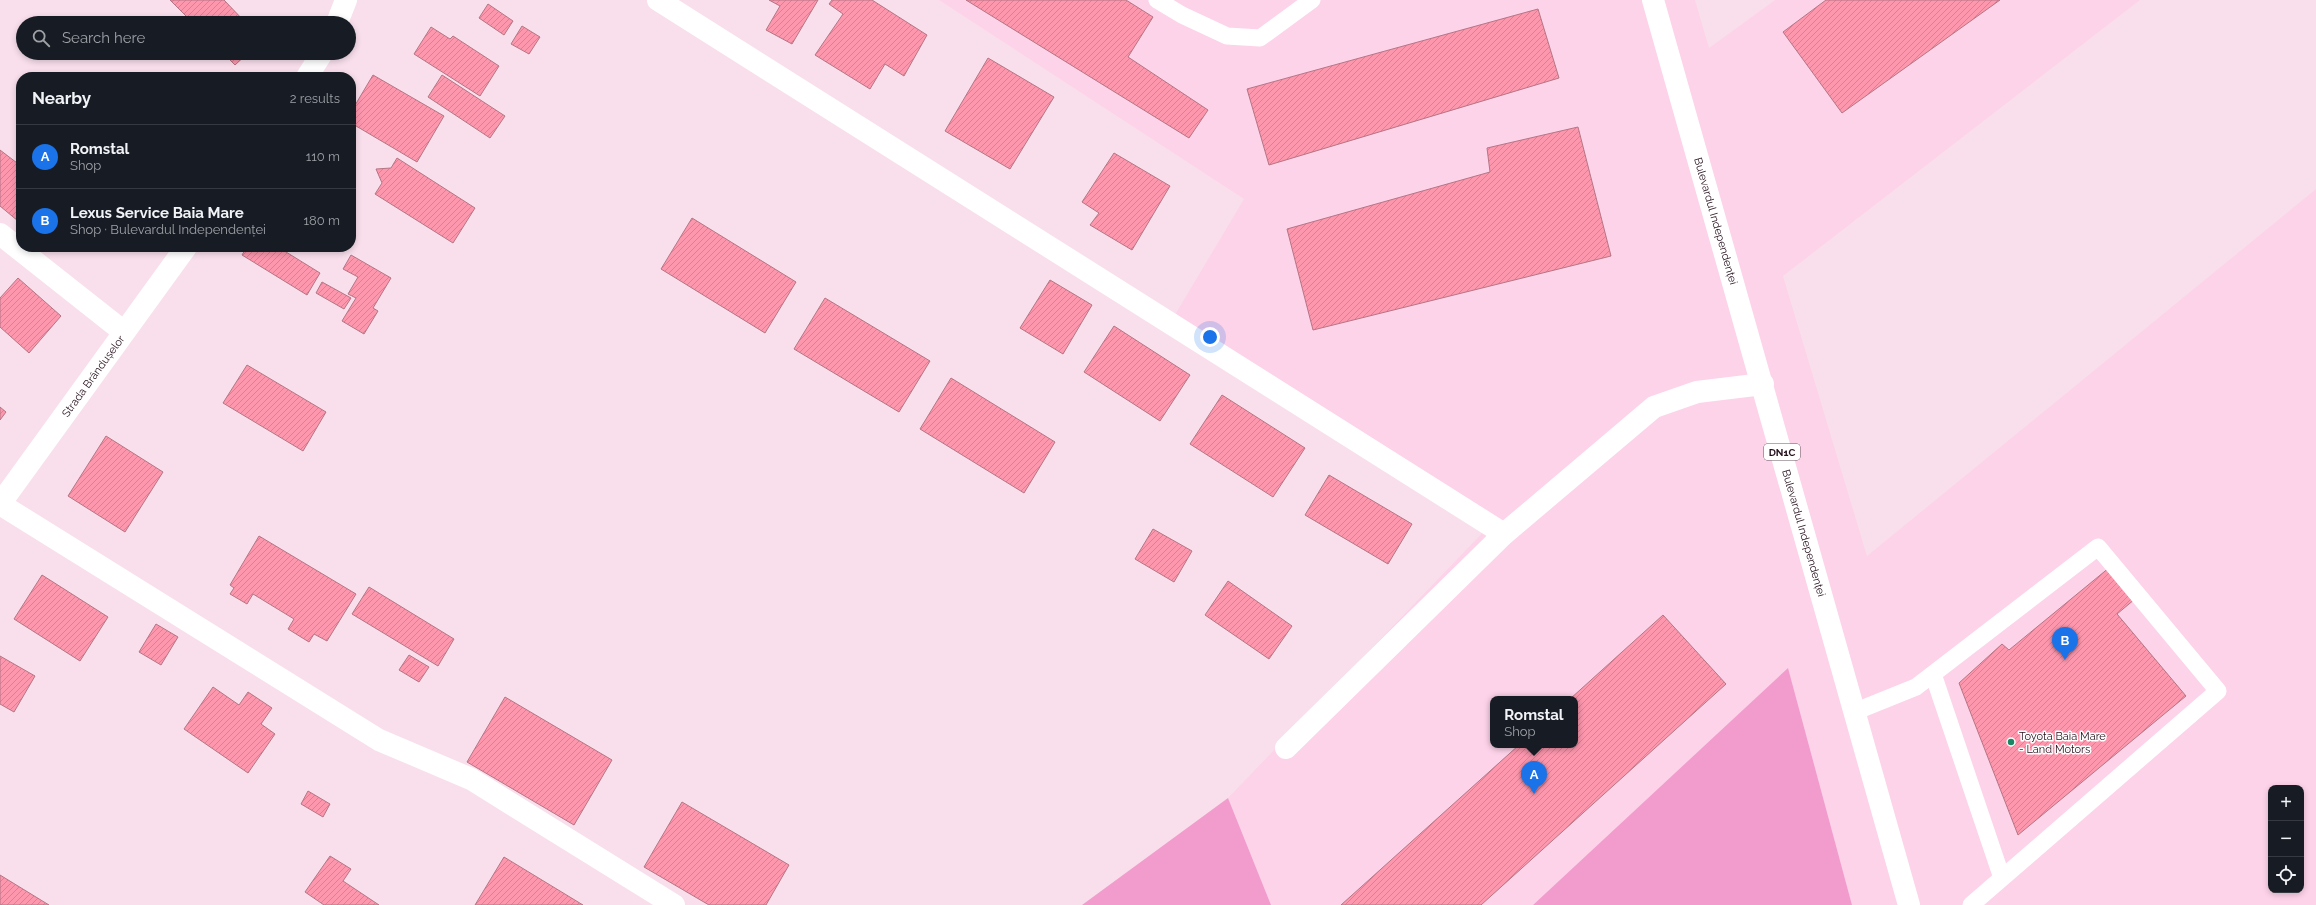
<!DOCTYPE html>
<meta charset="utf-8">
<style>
body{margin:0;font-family:Raleway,sans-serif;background:#242831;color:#f1f3f6}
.controls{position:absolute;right:12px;bottom:12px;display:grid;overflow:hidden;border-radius:8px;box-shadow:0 2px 6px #0003}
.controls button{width:36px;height:36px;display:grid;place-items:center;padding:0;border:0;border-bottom:1px solid #363941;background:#171b24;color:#f1f3f6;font:20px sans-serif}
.you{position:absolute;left:1210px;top:337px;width:14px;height:14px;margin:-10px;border:3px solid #fff;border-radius:50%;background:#1a73e8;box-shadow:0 0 0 6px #1a73e833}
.badge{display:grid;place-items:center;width:26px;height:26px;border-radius:50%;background:#1a73e8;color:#fff;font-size:13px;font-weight:700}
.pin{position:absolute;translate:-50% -33px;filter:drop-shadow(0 1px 2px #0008)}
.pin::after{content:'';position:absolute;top:21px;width:14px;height:12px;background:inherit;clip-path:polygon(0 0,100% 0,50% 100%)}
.popup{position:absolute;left:1490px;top:696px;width:88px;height:52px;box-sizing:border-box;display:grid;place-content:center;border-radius:8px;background:#171b24;filter:drop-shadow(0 1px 3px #0005);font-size:13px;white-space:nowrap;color:#9ea1a6}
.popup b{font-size:15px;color:#f1f3f6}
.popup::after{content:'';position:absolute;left:50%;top:100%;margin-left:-8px;border:8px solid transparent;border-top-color:#171b24}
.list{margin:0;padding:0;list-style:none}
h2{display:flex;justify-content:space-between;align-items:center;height:52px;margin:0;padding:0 16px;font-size:17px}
h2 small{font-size:13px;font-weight:400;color:#9ea1a6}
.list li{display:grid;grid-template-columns:26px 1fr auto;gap:12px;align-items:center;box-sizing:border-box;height:64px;padding:0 16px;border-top:1px solid #363941}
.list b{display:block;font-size:15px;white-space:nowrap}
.list p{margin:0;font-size:13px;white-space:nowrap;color:#9ea1a6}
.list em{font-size:13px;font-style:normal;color:#9ea1a6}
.icon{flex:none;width:22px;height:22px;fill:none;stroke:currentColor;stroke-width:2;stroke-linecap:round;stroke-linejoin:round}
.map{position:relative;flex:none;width:2316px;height:905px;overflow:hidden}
.search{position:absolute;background:#171b24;box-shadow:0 2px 6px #0003;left:16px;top:16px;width:340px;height:44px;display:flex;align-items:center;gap:10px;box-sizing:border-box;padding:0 14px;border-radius:22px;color:#9ea1a6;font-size:15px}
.panel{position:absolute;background:#171b24;box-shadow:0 2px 6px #0003;left:16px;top:72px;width:340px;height:180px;border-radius:16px}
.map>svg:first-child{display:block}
.built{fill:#fdd3e9;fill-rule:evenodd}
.green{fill:#f29ccd}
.building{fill:url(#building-hatch);stroke:#b67584}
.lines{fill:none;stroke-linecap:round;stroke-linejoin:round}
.service{stroke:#fff;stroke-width:17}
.minor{stroke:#fff;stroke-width:22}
.trunk{stroke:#fff;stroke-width:22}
.poi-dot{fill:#1b8663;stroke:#fff;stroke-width:1.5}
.labels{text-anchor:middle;stroke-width:3;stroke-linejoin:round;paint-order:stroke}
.shield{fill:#fff;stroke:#66575f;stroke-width:1}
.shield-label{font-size:10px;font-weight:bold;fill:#240f1b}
.street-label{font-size:11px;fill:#240f1b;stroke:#fff}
.poi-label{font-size:11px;fill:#240f1b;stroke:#fff;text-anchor:start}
</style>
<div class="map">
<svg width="2316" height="905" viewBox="0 0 2316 905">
<defs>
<pattern id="building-hatch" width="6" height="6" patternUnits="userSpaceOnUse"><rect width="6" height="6" fill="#fc97ae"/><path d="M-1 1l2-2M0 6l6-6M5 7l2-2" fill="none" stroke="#d88195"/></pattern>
</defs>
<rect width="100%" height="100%" fill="#f9dfec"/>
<path class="built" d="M939,0H1695L1709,48L1775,0H2140L1783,276L1867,556L2316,189V905H1852L1788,669L1533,905H1271L1228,798L1488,527L1173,318L1244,199ZM1493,699H1575V745H1493ZM2271,788H2301V890H2271Z"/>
<path class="green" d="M1788,668L1852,905H1533Z
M1228,798L1271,905H1082Z"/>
<path class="building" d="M170,0H224L246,23H193Z
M769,0H818L792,44L766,30L780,6Z
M832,0H872L927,35L904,76L885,64L870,89L815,55L843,14L829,4Z
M966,0H1126L1153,17L1128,57L1208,110L1189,138Z
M1826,0H2000L1842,113L1783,32Z
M488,4L513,21L504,35L479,18Z
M1538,9L1559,78L1269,165L1247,89Z
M522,26L540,37L529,54L511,44Z
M431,27L450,39L453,36L499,66L480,96L414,54Z
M223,53H248L235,65Z
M988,58L1054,97L1010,169L945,131Z
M373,75L444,116L417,162L351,123V112Z
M442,75L505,116L490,138L428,97Z
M1578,127L1611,256L1313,330L1287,229L1490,172L1487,148Z
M0,150L21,166V217L18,221L0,206Z
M1114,153L1170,186L1132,250L1090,225L1099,213L1082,202Z
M397,158L475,208L453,243L375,194L382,183L376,169L391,168Z
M692,218L796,282L765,333L661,269Z
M247,247H278L320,273L307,295L242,255Z
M351,255L391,278L373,308L378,311L364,334L342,321L356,298L348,294L358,277L343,269Z
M18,278L61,316L29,353L0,327V298Z
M1050,280L1092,305L1063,354L1020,328Z
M322,282L351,298L344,309L316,293Z
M825,298L930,361L899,412L794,349Z
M1114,326L1190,375L1160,421L1084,372Z
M247,365L326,412L303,451L223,403Z
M951,378L1055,442L1024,493L920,429Z
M1222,395L1305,448L1273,497L1190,444Z
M0,407L6,412L0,420Z
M106,436L163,472L125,532L68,496Z
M1329,475L1412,524L1388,564L1305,515Z
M1153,529L1192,551L1174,582L1135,559Z
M259,536L356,594L327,641L314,634L309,642L288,629L294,619L253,594L247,604L230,594L234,588L230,585Z
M2110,567L2135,599L2117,614L2186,696L2018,835L1959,683L2002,644L2009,650Z
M42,575L108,617L80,661L14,619Z
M1228,581L1292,626L1269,659L1205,615Z
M369,587L454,639L438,666L352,614Z
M1663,615L1726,684L1481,905H1341L1519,745H1575V699H1570Z
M156,624L178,637L161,665L139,652Z
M409,655L429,667L419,682L399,670Z
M0,656L35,676L14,712L0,704Z
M213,687L239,705L248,692L272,708L261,724L275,734L248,773L184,729Z
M505,697L612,760L574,825L467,762Z
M308,791L330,804L323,817L301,804Z
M682,802L789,865L766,905H709L644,867Z
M330,856L351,869L343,881L379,905H324L305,892Z
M504,857L583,905H475Z
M0,875L49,905H0Z"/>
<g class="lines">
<path class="service" d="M1157,0L1182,15L1227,36L1260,38L1312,0
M1933,674L2002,878
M1854,712L1916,687L2098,547L2218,691L1971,905"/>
<path class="minor" d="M658,0L1504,534
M337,23L346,0
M307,77L322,53
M0,234L124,332
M0,504L379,740L471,779L674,905
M0,504L186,247
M1286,748L1504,534L1654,407L1697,392L1763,384"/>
<path class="trunk" d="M1653,0L1909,905"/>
</g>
<circle class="poi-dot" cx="2011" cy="742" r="4"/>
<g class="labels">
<rect class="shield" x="1764" y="444" width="36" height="16" rx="3"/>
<g class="shield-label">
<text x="1782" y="456">DN1C</text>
</g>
<g class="street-label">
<text transform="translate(1716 221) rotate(74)" y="4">Bulevardul Independenței</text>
<text transform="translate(93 376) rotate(-54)" y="4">Strada Brândușelor</text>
<text transform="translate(1804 533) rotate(74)" y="4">Bulevardul Independenței</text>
</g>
<g class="poi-label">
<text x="2019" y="740">Toyota Baia Mare<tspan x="2019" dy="13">- Land Motors</tspan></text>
</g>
</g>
</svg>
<div class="controls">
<button>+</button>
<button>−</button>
<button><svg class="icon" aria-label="locate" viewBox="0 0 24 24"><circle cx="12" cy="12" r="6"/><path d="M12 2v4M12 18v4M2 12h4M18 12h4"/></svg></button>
</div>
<div class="you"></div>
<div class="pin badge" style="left:1534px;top:794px">A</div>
<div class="popup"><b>Romstal</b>Shop</div>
<div class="pin badge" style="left:2065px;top:660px">B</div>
<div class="search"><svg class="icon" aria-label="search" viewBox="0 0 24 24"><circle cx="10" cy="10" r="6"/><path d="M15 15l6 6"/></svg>Search here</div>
<section class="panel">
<h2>Nearby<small>2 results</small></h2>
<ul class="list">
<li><span class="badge">A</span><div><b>Romstal</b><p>Shop</p></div><em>110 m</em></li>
<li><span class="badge">B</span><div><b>Lexus Service Baia Mare</b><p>Shop · Bulevardul Independenței</p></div><em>180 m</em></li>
</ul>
</section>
</div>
